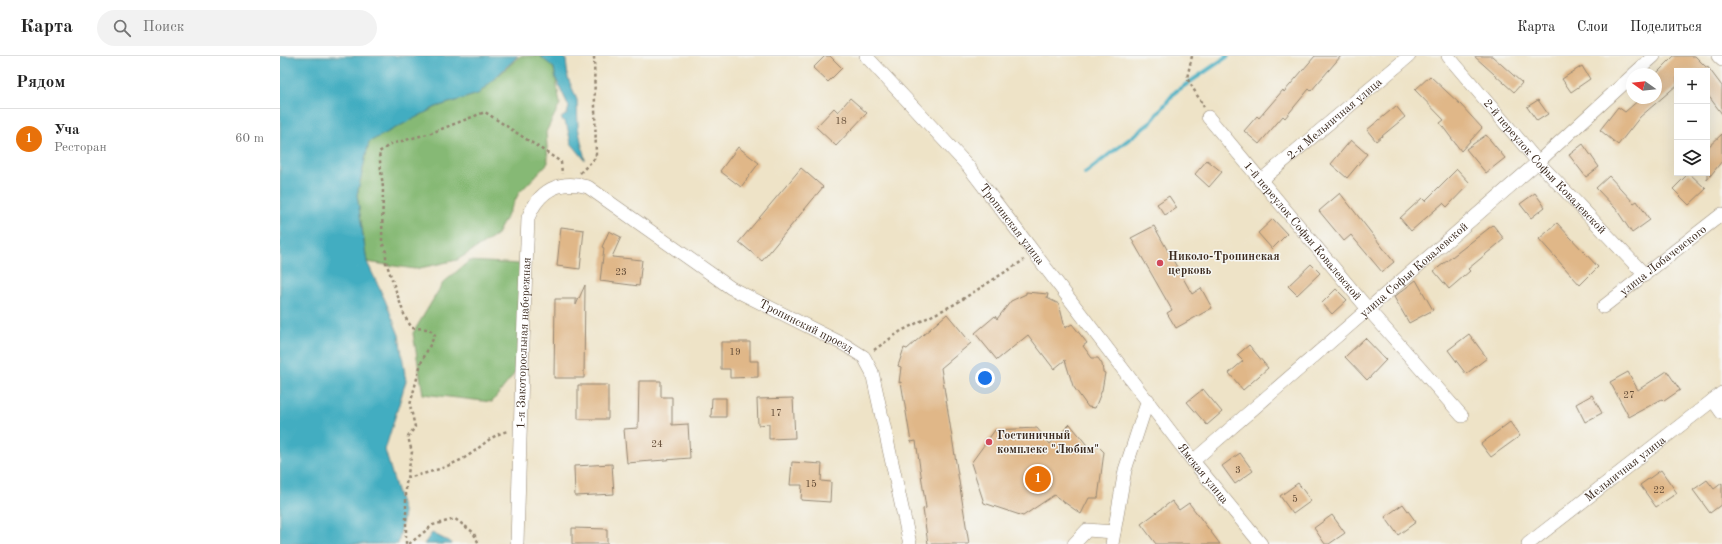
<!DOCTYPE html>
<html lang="ru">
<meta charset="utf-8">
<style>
body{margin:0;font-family:"Old Standard TT",serif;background:#f2f2f2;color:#222}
.controls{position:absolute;right:12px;top:12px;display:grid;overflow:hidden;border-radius:0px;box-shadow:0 4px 16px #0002}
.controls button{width:36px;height:36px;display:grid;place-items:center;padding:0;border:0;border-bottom:1px solid #e0e0e0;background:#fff;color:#222;font:20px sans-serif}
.compass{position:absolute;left:1346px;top:12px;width:36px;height:36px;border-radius:50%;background:#fff;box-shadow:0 4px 16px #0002;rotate:285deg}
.you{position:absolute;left:705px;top:322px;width:14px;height:14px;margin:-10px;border:3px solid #fff;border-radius:50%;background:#1a73e8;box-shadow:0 0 0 6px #1a73e833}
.badge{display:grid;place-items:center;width:26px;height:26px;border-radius:50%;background:#d93025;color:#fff;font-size:13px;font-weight:700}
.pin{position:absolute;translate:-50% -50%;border:2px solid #fff;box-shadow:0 1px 4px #0006}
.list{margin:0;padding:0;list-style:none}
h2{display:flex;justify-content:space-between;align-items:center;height:52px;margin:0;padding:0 16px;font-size:17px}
h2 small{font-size:13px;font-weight:400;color:#767676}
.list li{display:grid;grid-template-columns:26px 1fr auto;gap:12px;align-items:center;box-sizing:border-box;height:60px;padding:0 16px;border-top:1px solid #e0e0e0}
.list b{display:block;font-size:15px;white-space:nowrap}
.list p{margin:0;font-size:13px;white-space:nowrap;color:#767676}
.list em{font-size:13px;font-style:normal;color:#767676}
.icon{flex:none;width:22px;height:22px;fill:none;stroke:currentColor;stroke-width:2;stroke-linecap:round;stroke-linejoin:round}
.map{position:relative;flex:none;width:1442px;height:488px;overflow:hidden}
header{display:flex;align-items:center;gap:24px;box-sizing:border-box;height:56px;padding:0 20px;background:#fff;border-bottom:1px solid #e0e0e0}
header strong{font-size:19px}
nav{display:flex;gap:22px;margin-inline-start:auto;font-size:14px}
.search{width:280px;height:36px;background:#f2f2f2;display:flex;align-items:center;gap:10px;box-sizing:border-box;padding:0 14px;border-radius:22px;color:#767676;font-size:15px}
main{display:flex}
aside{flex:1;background:#fff}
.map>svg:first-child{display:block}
.forest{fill:#86b974;stroke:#607249}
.water{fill:#42adc1;stroke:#3e6c70}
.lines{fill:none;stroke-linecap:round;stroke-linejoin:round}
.stream{stroke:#42adc1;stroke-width:4}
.building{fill:#e0b788}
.minor-casing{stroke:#948672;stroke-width:14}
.path{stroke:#948672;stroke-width:2.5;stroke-dasharray:3 3;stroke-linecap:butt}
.minor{stroke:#fff;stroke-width:13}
.poi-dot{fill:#d1495b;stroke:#f6f6f2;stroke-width:1.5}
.labels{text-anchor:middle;stroke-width:3;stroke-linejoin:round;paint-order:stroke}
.number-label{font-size:10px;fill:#644d38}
.street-label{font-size:12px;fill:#3b2a1e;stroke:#f6f6f2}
.poi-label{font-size:12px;font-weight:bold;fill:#3b2a1e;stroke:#f6f6f2;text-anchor:start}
</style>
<header>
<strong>Карта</strong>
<div class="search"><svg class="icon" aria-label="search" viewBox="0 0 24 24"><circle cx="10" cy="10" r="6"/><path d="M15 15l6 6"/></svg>Поиск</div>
<nav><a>Карта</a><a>Слои</a><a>Поделиться</a></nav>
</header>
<main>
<aside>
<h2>Рядом<small></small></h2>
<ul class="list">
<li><span class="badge" style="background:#e8710a">1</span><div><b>Уча</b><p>Ресторан</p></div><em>60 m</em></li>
</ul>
</aside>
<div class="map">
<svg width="1442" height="488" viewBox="0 0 1442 488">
<rect width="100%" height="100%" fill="#f6f6f2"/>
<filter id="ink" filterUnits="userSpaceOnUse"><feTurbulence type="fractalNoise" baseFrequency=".025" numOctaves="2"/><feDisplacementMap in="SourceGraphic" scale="8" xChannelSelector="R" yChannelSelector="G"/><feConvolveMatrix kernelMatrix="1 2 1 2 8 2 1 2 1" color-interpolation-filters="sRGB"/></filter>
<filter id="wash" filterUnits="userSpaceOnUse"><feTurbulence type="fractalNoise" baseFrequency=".012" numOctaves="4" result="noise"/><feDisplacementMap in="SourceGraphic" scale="16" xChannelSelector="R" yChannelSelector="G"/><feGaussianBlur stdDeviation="0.9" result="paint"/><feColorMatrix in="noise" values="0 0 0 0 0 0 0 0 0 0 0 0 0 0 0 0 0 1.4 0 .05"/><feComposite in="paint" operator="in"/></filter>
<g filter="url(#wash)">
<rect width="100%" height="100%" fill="#eee3c7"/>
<path class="forest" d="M240,0H260L274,12L280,48L266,76L268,107L239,137L216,180L177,204L135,213L87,206L77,139L89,85L156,51L198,38Z
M189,205L240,208L238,313L212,346L143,338L133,277L163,227Z"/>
<path class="water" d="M0,0H238L198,38L156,51L89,86L77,139L87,206L105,244L119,279L126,325L105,394L124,458L118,488H0Z
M260,0H284L286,4L288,22L297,44L298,71L305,104L291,87L287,70L281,62L287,58L289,51L276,23L274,12Z
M152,477L172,487V488H144Z"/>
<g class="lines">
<path class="stream" d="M805,117L870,67L895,36L948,0"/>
</g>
<g id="blocks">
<path class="building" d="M545,0H550L562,12L548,26L533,12Z
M1035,0H1061L1031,35L1029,33L1005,62L1003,60L979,88L964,75L977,60L979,62L1003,34L1004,36Z
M1194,0H1212L1242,27L1234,36Z
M1394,0H1415L1427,12V10L1442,30V58L1427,38V15H1397V29L1360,61L1338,89L1320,74L1338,51L1345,56L1361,42H1376V18Z
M1302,10L1310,23L1291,36L1282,23Z
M1150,20L1181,49L1202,72L1181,95L1160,67L1164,64L1135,34Z
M570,42L587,57L556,90L536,71L554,52L558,56Z
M1258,44L1268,58L1257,65L1247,51Z
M1116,50L1125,61L1096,85L1087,74Z
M1442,78V105L1427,124V92Z
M1206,79L1225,102L1206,117L1186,93Z
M1071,84L1087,98L1067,122L1051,108Z
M1303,88L1319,111L1306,121L1289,99Z
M458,91L479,107L461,131L440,115Z
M927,104L942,116L929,131L915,118Z
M521,112L543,131L482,205L459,186Z
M1177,113L1190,127L1167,151L1163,147L1131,175L1120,162L1142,142L1145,145Z
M1409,117L1426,133L1409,149L1393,133Z
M1329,120L1354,147L1357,145L1370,164L1352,177L1336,153L1316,132Z
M1060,137L1114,206L1102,216L1071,179L1064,185L1039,155Z
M1255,137L1265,151L1251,162L1240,148Z
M889,140L897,152L885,159L877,148Z
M993,163L1007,178L992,193L978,177Z
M1277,167L1318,211L1300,229L1259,183Z
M1213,169L1224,183L1188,213L1190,215L1169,233L1154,215Z
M874,170L912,238L921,232L932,252L896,272L887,257L892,254L851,182Z
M281,171L304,174L300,213L277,210Z
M329,175L341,181L332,201L362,204L359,230L320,225L324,192L322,191Z
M1031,208L1040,217L1017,239L1008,230Z
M1136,224L1153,254L1129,267L1114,241Z
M305,229L304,322H274L275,243H296V249Z
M1056,233L1067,244L1052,258L1042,247Z
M746,236L768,238L767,242L779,248L785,272L792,268L807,287L803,290L812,302H818L822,308L823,316L825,317L822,334L815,352L808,351L793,330L785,304L774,313L748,279L717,304L695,277L715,260L717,263L731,245L746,238Z
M667,258L691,287L661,312L689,488H648L643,453L646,452L636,385L631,386L621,326L619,327L621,311L618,310L624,292L627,293Z
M1189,278L1207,302L1186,318L1168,294Z
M1085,282L1106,304L1087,324L1065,301Z
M441,286H470V305H478V321L450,322V313H441Z
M969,289L988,312L963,334L949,317L963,305L957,299Z
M1387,315L1400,334L1384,345L1382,343L1349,361L1330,326L1348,316L1358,334Z
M359,325H381V341H392V369L408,368L410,402L347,407L344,373L358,372Z
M298,329H328V363H298Z
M923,333L942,356L927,369L907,346Z
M1312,339L1322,357L1305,366L1296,348Z
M432,342H446V361H431Z
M513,342L515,382L489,383V368L478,369L477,343Z
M1230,366L1240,380L1211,401L1201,388Z
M790,368L810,393L818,390L824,396L818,442H809L801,458L774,439L743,460L704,447L691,407L715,374L757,372L770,388Z
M960,397L973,415L955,428L942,410Z
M512,406L542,408L541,425L551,426L550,446L521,444L522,429H510Z
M332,408L334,438L295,440L294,410Z
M1381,414L1397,437L1376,451L1360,429Z
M1427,424L1434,433L1442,427V448L1430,457L1413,434Z
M1018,427L1031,445L1013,458L1000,440Z
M892,445L899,454L909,447L940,488H876L861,468Z
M1123,448L1136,466L1118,479L1105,461Z
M1052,459L1065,477L1049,488H1045L1034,472Z
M292,472L327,473V488H292Z"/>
</g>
</g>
<g filter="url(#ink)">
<use href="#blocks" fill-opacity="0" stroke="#948672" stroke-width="1"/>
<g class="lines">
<g class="minor-casing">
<g id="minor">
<path id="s1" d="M586,0L688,110L913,405L981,488"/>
<path id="s2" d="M1168,0L1258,106L1365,219"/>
<path d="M1438,0L1442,4"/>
<path d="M1354,18L1374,0"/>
<path id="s3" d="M928,61L1088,253L1182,360"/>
<path id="s4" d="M980,125L1129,0"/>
<path id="s5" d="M1323,251L1442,158"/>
<path d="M1433,344L1442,357"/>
<path id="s6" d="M913,405L1258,106L1352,20"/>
<path id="s7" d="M237,488L242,313L248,162C259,134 279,123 308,131L451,232L565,289L584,301L592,316L630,488"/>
<path d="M794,488L807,474L834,476"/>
<path d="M832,488L845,414L868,344"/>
<path id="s8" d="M1248,488L1442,337"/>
</g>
</g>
<path class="path" d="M912,0L907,22L924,51
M300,117L316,101L314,0
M594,294L621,275L675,248L744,204
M127,422C147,417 167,412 186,401C201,392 210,379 228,375
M126,488V428L132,396L128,381L135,371L130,349L141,307L155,279L149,273L132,272L125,261L106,206V196L102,186L103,132L99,96L111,88L151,77L205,56L281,106L282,118
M129,488L153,469L175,463L193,476L199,488"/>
<use href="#minor" class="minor"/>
</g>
</g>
<g class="poi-dot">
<circle cx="880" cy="207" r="4"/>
<circle cx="709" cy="386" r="4"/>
</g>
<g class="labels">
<g class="number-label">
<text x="561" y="68">18</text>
<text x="341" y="219">23</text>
<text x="455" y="299">19</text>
<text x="1349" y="342">27</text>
<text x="496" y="360">17</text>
<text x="377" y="391">24</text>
<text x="958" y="417">3</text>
<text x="531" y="431">15</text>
<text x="1379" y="437">22</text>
<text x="1015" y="446">5</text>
</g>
<g class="street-label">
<text dy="4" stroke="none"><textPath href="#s4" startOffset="97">2-я Мельничная улица</textPath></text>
<text dy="4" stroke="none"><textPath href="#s2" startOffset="147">2-й переулок Софьи Ковалевской</textPath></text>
<text dy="4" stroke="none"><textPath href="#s1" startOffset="223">Тропинская улица</textPath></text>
<text dy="4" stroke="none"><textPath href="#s3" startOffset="148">1-й переулок Софьи Ковалевской</textPath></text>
<text dy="4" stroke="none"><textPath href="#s5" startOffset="76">улица Лобачевского</textPath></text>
<text dy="4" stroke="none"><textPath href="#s6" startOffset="292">улица Софьи Ковалевской</textPath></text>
<text dy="4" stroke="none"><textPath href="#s7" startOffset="661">Тропинский проезд</textPath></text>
<text dy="4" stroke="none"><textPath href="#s7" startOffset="201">1-я Закоторосльная набережная</textPath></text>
<text dy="4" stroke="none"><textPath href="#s8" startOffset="123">Мельничная улица</textPath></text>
<text dy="4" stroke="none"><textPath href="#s1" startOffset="537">Ямская улица</textPath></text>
</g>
<g class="poi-label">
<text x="888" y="204">Николо-Тропинская<tspan x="888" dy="14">церковь</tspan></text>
<text x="717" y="383">Гостиничный<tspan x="717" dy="14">комплекс "Любим"</tspan></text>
</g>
</g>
</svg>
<div class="controls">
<button>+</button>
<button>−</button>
<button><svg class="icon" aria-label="layers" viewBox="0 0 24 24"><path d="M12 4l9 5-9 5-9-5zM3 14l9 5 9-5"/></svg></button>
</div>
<svg class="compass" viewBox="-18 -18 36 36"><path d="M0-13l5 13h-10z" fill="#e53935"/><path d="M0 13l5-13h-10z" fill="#767676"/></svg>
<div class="you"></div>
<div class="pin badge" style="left:758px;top:423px;background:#e8710a">1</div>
</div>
</main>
